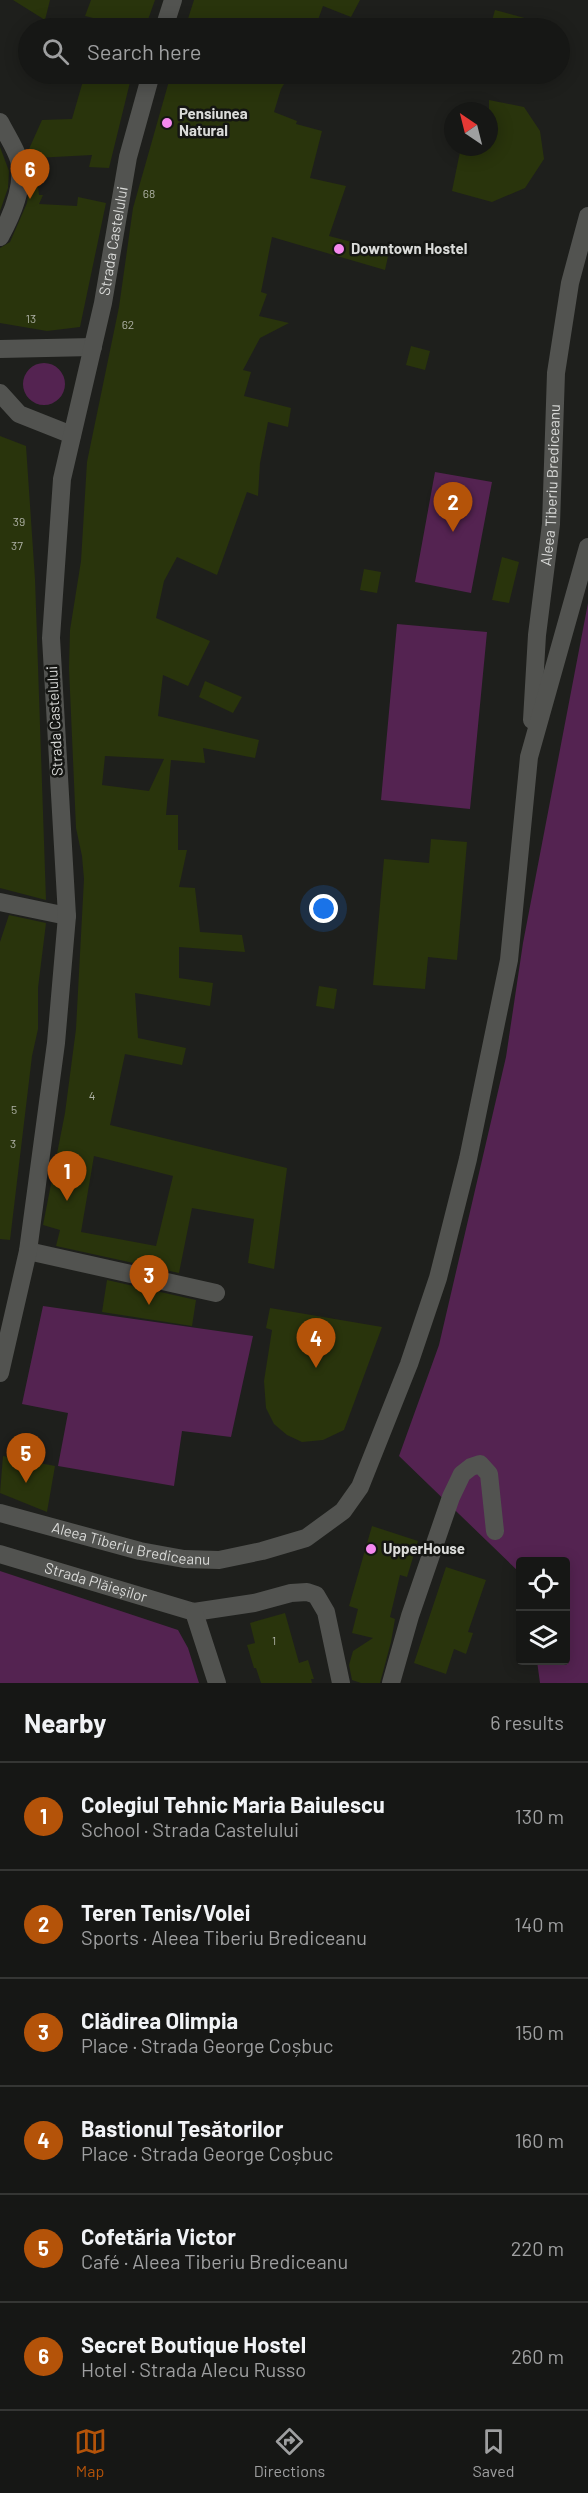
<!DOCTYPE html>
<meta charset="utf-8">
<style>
body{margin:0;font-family:Barlow,sans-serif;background:#232422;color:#f1f3f6}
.controls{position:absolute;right:18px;bottom:18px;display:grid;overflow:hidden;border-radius:6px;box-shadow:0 3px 15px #0003}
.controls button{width:54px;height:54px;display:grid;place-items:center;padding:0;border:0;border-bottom:2px solid #353634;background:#161715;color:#f1f3f6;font:30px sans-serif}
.compass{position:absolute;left:444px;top:102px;width:54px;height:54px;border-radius:50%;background:#161715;box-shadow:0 3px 15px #0003;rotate:325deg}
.you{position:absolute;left:324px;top:909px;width:21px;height:21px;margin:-15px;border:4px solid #fff;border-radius:50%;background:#1a73e8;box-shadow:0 0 0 9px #1a73e833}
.badge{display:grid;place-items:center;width:39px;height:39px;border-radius:50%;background:#b45309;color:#fff;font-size:20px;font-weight:700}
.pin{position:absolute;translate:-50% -50px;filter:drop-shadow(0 2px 3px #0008)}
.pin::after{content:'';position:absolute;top:32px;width:21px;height:18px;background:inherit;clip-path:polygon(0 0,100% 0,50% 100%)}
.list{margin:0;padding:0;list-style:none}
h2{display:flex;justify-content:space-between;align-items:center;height:78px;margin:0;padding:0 24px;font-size:26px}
h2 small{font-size:20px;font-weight:400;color:#9e9fa0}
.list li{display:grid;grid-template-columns:39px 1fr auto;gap:18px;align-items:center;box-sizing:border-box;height:108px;padding:0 24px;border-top:2px solid #353634}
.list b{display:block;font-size:22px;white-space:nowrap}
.list p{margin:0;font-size:20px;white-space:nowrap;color:#9e9fa0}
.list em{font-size:20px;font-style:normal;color:#9e9fa0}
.icon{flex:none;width:33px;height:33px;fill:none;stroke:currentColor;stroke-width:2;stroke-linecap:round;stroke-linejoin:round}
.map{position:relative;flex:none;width:588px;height:1683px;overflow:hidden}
.search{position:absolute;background:#161715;box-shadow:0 3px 15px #0003;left:18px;right:18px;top:18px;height:66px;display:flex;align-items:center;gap:15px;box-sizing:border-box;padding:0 21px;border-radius:33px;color:#9e9fa0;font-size:22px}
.sheet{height:726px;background:#161715}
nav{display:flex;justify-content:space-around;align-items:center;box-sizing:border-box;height:84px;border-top:2px solid #353634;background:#161715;font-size:16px;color:#9e9fa0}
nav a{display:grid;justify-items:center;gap:3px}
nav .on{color:#b45309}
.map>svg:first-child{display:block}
.green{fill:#542351}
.building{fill:#29340c;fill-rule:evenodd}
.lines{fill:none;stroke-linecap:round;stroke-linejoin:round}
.street{stroke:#525350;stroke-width:18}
.poi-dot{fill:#f589ee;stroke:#151613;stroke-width:2}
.labels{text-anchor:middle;stroke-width:5;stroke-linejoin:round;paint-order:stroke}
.number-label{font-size:12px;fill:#aeb1a6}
.poi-label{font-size:15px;font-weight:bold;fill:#dadbd9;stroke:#151613;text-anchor:start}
.street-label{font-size:15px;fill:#dadbd9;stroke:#151613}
</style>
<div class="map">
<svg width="588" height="1683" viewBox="0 0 588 1683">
<rect width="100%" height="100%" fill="#1e1f1c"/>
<path class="green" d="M23 384a21 21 0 1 1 42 0a21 21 0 1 1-42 0Z
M435,472L492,482L471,593L415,582Z
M588,603V1683H540L537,1661L566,1660V1562H520V1573L399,1456L439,1345L506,1057L523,943Z
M397,624L487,632L470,809L381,800Z
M43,1306L253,1336L231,1437L182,1431L174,1486L58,1466L68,1413L22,1404Z
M0,1571L178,1630L188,1648L199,1683H0Z"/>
<path class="building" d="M13,0H50L45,20Z
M91,0H155L145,28H133L85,16Z
M194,0H360L351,17L323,6L315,28H185Z
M495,10L543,23V28H490Z
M85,74H132L109,168L89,167L92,155L35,158L39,195H43L39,204L77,206L78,197L106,203L80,327L47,331L0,323V248L10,242L27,203L32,170L27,149H29L42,120L72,119Z
M171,74H290L281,89L274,112L297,121L296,124L322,131L310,178L346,186L329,236L389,252L385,270L272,237L261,292L267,294L259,316L289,323L260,338L243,370L251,372L244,396L291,408L288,427L268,422L260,463L258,496L247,492L217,575L177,557L164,581L156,618L210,641L188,686L163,675L158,716L259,740L255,758L203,748L205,763L171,760L166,815H178V850H187L179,887L195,888L200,932L242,935L245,952L179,947V978L213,983L210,1006L135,993L138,1038L186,1048L182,1065L125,1054L110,1125L287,1168L274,1269L248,1263L254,1219L192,1208L179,1273L56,1246L60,1230L43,1225L65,1113L76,1029L84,879L82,856L76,828L69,668L70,630L81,561L87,462L119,307L133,208ZM105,756L164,759L149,791L102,785ZM94,1156L173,1176L156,1246L81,1232Z
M489,100L524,107L540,131L544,159L525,188L492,202L452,191L461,147H489Z
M0,147L9,171L8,188L0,211Z
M411,346L430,351L425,370L406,365Z
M0,436L26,446L35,579L46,900L0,888Z
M502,557L519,562L509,603L492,600Z
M364,569L381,572L377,593L360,590Z
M205,681L242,697L233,713L199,697Z
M431,839L467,842L457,960L428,957L425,989L373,985L384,859L429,863Z
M9,915L46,923L38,988V1029L32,1056L10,1240L0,1239V942Z
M319,986L337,989L334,1009L316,1006Z
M107,1280L196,1300L192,1326L102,1312Z
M270,1308L382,1327L344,1430L323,1440L302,1442L287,1435L274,1424L266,1408L264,1381L272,1330L266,1328Z
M3,1456L55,1466L47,1512L0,1493Z
M372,1526L418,1541L407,1577L400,1575L390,1617L395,1619L391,1642L380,1683H361L352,1680L349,1665L353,1651L373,1638L352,1633L358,1609L349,1606Z
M446,1567L486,1580L468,1632L473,1633L466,1654L454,1649L446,1674L414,1663Z
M285,1613L299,1663L308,1660L314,1679H311L312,1683H261L256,1668H254L247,1645L255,1643L250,1623Z"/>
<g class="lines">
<g class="street">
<path d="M164,28L173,0"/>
<path d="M0,122C6,134 15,147 19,160C25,186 12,215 0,237"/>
<path d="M0,349L93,347"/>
<path d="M0,393L19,414L72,435"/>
<path id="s1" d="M532,720L537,635L551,524L556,373L570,283L588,216"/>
<path d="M0,902L67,916"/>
<path d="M28,1251L216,1293"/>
<path id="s2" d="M0,1373L28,1251L56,1043L67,916L51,638L62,479L103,303L128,157L151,74"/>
<path id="s3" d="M0,1513L140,1551L184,1559L219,1560L262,1551L306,1538L343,1511L360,1487L409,1364L438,1278L468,1159L509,960L529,757L588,547"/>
<path id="s4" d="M0,1554L194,1612L254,1603L291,1593L307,1592L316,1595L326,1612L341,1683"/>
<path d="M194,1612L217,1683"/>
<path d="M391,1683L410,1616L451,1497L462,1474L471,1467L480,1464L489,1474L495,1531"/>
</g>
</g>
<g class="poi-dot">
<circle cx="167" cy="123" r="6"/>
<circle cx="339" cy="249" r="6"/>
<circle cx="371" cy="1549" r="6"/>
</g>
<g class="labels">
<g class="number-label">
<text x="149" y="198">68</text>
<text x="31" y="323">13</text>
<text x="128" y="329">62</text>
<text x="19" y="526">39</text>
<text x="17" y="550">37</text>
<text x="92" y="1100">4</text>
<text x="14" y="1114">5</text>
<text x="13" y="1148">3</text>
<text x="274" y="1645">1</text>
</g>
<g class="poi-label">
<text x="179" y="119">Pensiunea<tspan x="179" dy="17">Natural</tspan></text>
<text x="351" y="254">Downtown Hostel</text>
<text x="383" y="1554">UpperHouse</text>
</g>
<g class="street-label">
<text dy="5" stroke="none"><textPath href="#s2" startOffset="1144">Strada Castelului</textPath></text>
<text dy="5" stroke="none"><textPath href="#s1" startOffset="236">Aleea Tiberiu Brediceanu</textPath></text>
<text transform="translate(55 721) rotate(-93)" y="5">Strada Castelului</text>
<text dy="5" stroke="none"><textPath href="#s3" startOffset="135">Aleea Tiberiu Brediceanu</textPath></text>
<text dy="5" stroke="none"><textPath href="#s4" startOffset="100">Strada Plăieșilor</textPath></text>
</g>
</g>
</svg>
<div class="controls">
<button><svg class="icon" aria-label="locate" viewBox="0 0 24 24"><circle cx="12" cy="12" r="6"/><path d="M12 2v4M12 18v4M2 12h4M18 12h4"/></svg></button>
<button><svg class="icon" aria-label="layers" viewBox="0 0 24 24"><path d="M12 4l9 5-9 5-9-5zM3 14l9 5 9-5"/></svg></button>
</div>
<svg class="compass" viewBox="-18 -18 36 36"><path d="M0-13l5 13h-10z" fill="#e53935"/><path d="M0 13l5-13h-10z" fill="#9e9fa0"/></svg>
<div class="you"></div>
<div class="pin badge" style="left:67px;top:1201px">1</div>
<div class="pin badge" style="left:453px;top:532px">2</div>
<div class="pin badge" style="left:149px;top:1305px">3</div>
<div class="pin badge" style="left:316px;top:1368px">4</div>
<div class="pin badge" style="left:26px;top:1483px">5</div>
<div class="pin badge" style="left:30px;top:199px">6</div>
<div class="search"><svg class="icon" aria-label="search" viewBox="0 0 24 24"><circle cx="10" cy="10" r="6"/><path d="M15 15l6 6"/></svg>Search here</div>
</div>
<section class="sheet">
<h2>Nearby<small>6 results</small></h2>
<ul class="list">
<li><span class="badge">1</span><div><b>Colegiul Tehnic Maria Baiulescu</b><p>School · Strada Castelului</p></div><em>130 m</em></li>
<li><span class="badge">2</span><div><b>Teren Tenis/Volei</b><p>Sports · Aleea Tiberiu Brediceanu</p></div><em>140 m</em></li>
<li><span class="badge">3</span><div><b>Clădirea Olimpia</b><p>Place · Strada George Coșbuc</p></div><em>150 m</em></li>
<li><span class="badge">4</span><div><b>Bastionul Țesătorilor</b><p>Place · Strada George Coșbuc</p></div><em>160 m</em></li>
<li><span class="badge">5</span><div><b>Cofetăria Victor</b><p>Café · Aleea Tiberiu Brediceanu</p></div><em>220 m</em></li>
<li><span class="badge">6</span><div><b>Secret Boutique Hostel</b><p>Hotel · Strada Alecu Russo</p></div><em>260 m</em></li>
</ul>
</section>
<nav>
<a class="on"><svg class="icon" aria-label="map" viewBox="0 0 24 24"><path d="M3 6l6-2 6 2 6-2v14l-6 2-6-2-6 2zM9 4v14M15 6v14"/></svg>Map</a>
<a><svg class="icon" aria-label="directions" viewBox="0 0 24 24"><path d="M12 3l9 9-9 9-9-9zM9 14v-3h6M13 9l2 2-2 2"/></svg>Directions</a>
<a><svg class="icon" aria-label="saved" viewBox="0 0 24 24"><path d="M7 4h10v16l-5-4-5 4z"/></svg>Saved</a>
</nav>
